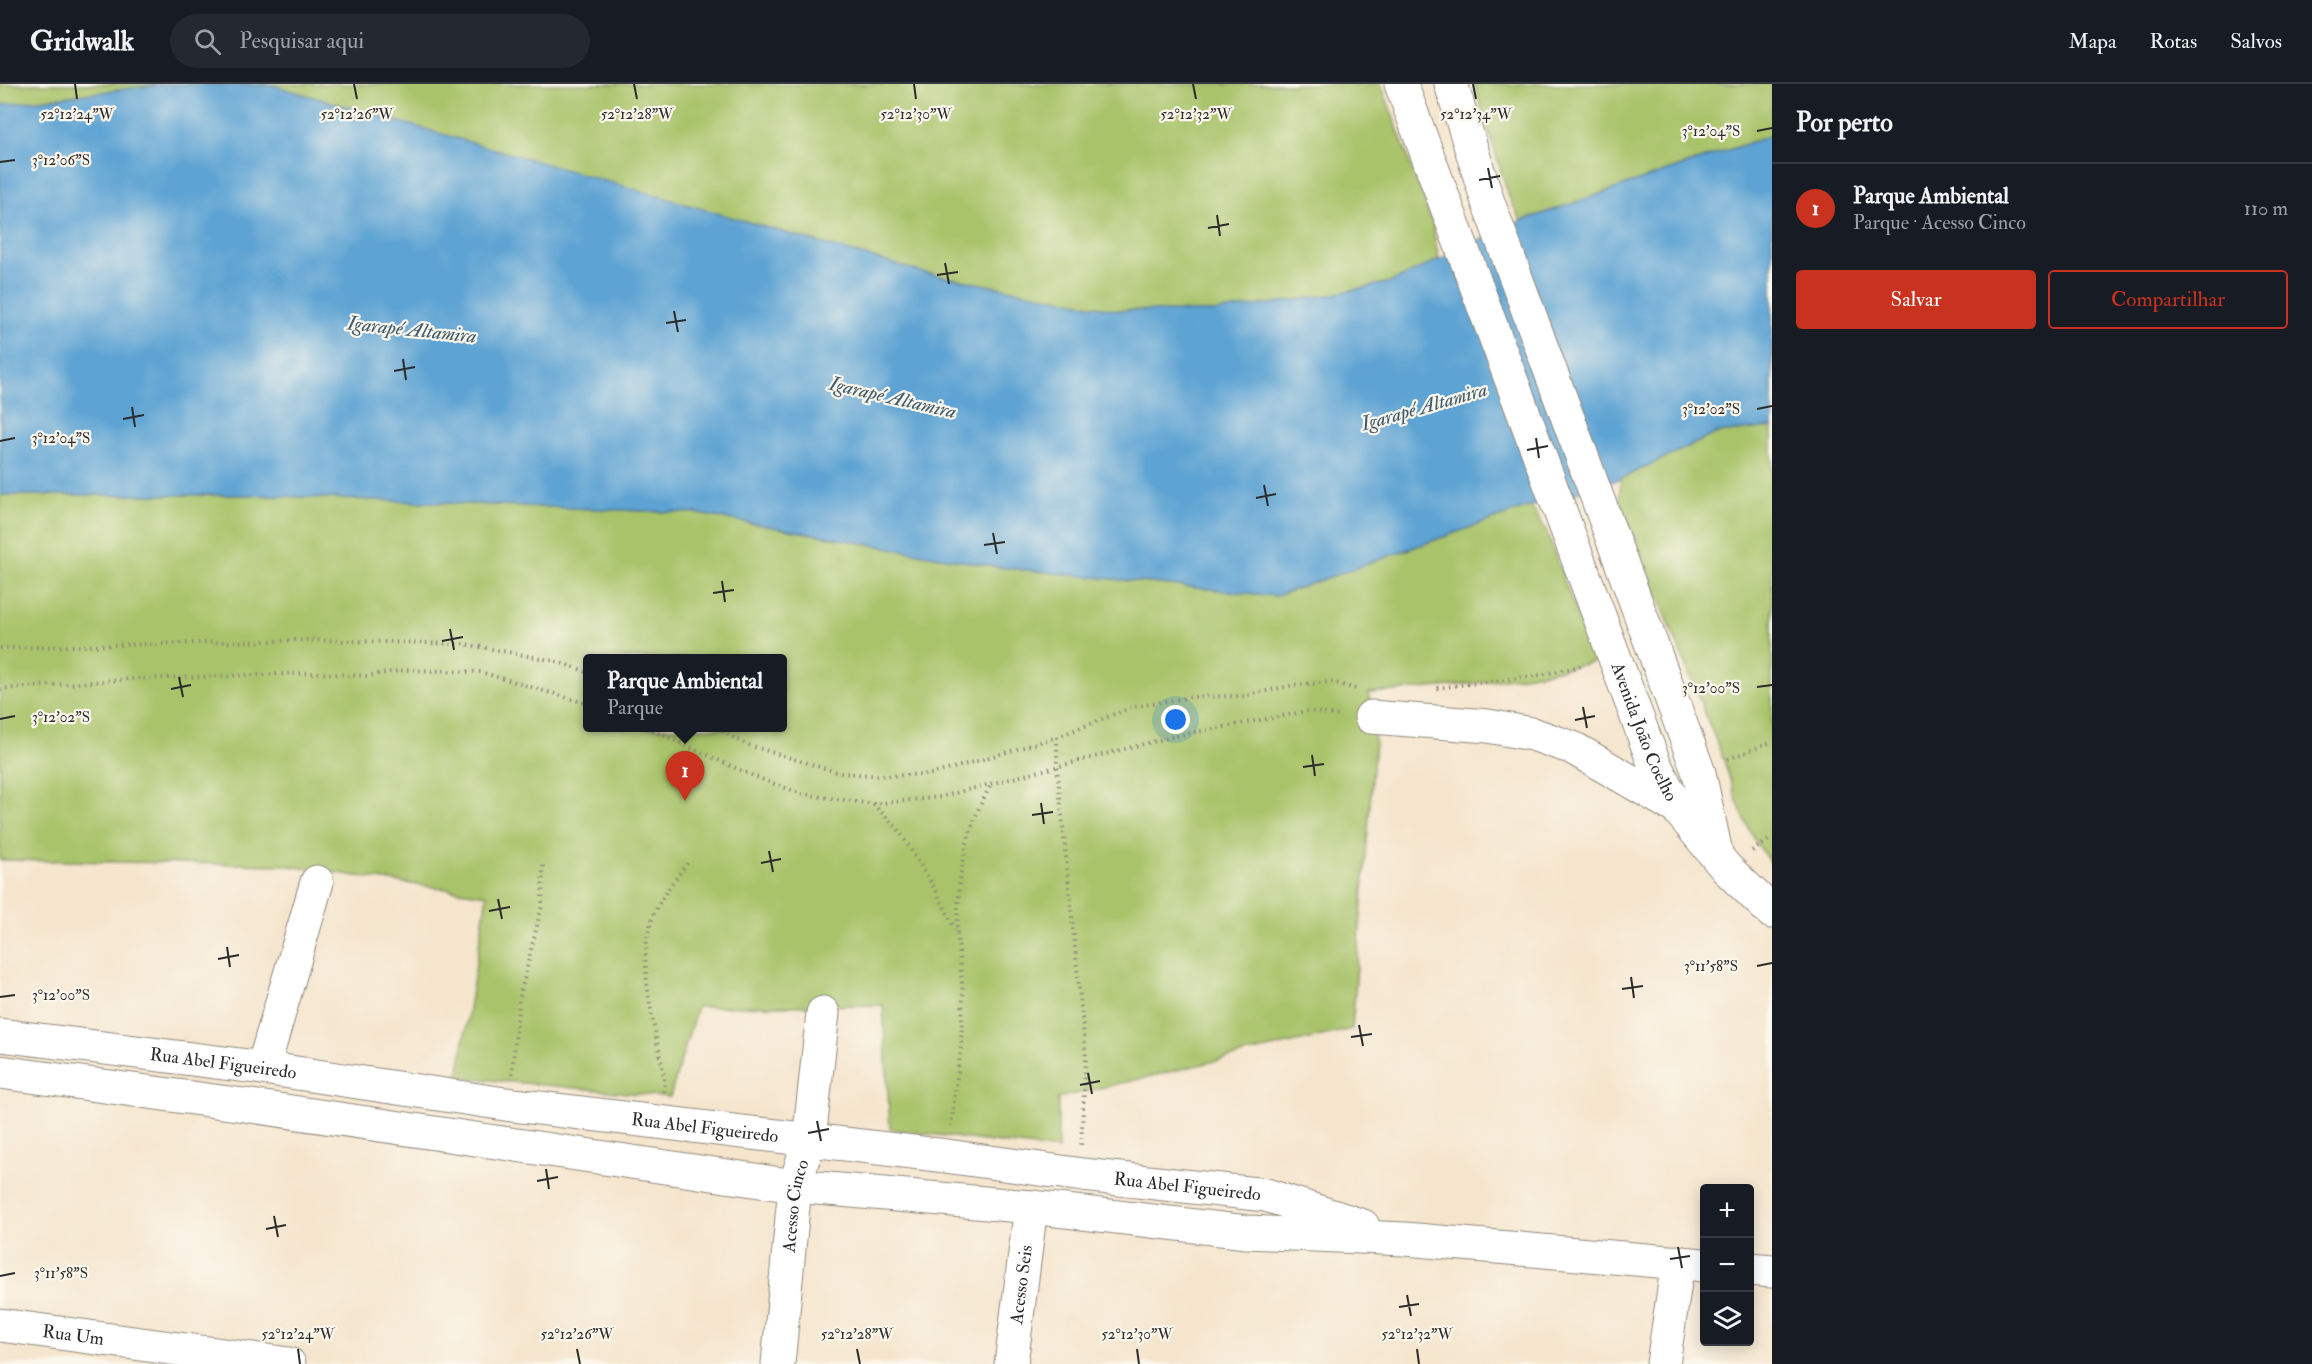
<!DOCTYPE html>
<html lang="pt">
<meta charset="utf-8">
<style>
body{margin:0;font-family:"IM FELL Double Pica",serif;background:#242831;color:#f1f3f6}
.controls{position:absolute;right:18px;bottom:18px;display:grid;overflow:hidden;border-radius:6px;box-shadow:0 3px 15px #0003}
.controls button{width:54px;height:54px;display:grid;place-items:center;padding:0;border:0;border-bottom:2px solid #363941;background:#171b24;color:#f1f3f6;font:30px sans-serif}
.you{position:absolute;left:1176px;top:636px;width:21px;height:21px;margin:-15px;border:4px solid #fff;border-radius:50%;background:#1a73e8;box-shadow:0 0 0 9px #1a73e833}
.badge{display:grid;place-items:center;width:39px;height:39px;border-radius:50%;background:#c8321e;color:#fff;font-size:20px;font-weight:700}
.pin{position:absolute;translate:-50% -50px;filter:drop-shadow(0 2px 3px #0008)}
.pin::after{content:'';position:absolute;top:32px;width:21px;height:18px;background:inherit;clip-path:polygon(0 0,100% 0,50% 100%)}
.popup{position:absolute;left:583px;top:570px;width:204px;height:78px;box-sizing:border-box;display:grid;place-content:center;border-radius:6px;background:#171b24;filter:drop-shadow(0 2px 4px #0005);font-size:20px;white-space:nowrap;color:#9ea1a6}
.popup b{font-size:22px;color:#f1f3f6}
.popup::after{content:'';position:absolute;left:50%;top:100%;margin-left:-12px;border:12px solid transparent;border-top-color:#171b24}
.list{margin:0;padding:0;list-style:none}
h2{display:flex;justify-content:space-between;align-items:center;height:78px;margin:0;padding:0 24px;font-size:26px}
h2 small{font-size:20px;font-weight:400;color:#9ea1a6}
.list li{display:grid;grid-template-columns:39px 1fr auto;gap:18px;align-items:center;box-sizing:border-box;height:90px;padding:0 24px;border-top:2px solid #363941}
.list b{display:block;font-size:22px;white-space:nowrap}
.list p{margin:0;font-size:20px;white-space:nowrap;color:#9ea1a6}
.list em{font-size:20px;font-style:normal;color:#9ea1a6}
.actions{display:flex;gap:12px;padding:18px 24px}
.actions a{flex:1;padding:14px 0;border:2px solid #c8321e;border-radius:6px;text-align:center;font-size:21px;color:#c8321e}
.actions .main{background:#c8321e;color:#fff}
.icon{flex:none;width:33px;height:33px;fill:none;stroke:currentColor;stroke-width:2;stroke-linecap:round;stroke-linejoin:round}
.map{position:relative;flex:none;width:1772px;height:1280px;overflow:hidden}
header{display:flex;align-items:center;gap:36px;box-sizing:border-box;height:84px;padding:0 30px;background:#171b24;border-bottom:2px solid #363941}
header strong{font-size:28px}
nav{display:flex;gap:33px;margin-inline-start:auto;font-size:21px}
.search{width:420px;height:54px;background:#242831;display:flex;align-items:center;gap:15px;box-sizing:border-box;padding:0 21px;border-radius:33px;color:#9ea1a6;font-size:22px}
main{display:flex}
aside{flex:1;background:#171b24}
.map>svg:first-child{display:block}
.green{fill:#a8c369;stroke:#6a774a;stroke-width:1.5;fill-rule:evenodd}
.water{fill:#5da3d3;stroke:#44677f;stroke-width:1.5}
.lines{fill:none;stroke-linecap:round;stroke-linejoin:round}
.minor-casing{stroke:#90887c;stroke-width:35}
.tertiary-casing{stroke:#90887c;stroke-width:35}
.path{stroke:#90887c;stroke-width:4;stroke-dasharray:1.5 4.5;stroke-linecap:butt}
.minor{stroke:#fff;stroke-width:33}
.tertiary{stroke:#fff;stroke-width:33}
.ticks{fill:none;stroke:#2b2b2b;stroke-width:2}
.labels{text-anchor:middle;stroke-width:4.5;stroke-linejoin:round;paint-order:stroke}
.street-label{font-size:18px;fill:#2b2b2b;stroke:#fbf7ec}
.water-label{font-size:20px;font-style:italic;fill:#3f5b6e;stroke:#fbf7ec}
.ticks-label{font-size:15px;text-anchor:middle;fill:#2b2b2b;stroke:#fbf7ec;stroke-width:4.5;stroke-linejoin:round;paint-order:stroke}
</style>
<header>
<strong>Gridwalk</strong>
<div class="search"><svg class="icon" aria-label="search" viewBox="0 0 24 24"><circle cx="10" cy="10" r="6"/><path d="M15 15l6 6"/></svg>Pesquisar aqui</div>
<nav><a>Mapa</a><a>Rotas</a><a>Salvos</a></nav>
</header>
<main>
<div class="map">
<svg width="1772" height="1280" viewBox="0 0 1772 1280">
<rect width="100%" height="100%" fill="#fbf7ec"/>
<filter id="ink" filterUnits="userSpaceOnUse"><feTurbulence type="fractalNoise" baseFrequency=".0167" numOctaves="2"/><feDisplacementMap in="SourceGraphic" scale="12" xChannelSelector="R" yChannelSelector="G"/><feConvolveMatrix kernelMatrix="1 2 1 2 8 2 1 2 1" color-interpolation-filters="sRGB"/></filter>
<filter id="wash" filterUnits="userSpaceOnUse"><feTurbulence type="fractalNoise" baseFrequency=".008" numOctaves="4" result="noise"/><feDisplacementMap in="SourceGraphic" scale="24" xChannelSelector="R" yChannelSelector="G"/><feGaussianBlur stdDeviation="1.35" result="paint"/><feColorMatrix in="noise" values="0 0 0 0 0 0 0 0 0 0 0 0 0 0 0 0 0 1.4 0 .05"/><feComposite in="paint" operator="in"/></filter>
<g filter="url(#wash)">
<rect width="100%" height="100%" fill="#f5e5cd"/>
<path class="green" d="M0,0H1381L1432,139L1439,176L1391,198L1330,211L1213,228L1116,226L925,189L639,107L166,0L0,21Z
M1474,0H1772V51L1521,137L1509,113Z
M1772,343V781C1747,750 1735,714 1724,677L1620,417V395L1717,349Z
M0,411H253L694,429L997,483L1276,512L1531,422L1546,446L1594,578C1519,596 1445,604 1369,609L1375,658L1352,945L1058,1014V1066L890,1045L883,921L697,923L670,1013L458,993L487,811L282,781L0,776ZM588,574H783V644H588Z"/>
<path class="water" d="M166,0L272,1L925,189L1116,226L1213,228L1330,211L1391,198L1521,137L1772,51V343L1717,349L1620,395L1531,422L1276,512L997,483L694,429L253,411H0V21Z"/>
</g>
<g filter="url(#ink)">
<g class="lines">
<g class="minor-casing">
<g id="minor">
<path d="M1371,633L1488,642L1532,650L1573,664L1677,724L1692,727"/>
<path d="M263,984L317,798"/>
<path id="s1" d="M0,1241L289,1280"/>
<path id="s2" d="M778,1280L795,1102L809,1056L823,929"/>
<path id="s3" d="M1011,1280L1031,1123"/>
<path d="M1663,1280L1678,1178"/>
</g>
</g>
<g class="tertiary-casing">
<g id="tertiary">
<path id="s4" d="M1401,0L1654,679L1677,724L1726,784L1772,828"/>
<path d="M1451,0L1488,118L1699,689L1716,769"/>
<path id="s5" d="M0,951L263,984L505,1020L946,1072L1083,1091L1266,1111L1363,1142"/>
<path d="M0,988L244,1021L795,1102L1031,1123L1247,1148L1405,1155L1704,1181"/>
<path d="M1750,1185L1772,1187"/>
</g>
</g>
<path class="path" d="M0,564L308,556L465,560L555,577L588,588
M1437,604L1542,591L1584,581
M0,605L132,595L318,589L367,592L404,586L481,588L588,620
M647,644L758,694L802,710L873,720L940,713L1171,653L1308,627L1341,632
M717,644L745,660L840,689L885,692L933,690L1057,653L1133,623L1191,613L1243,612L1294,601L1333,598L1356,605
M1057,653V682L1086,974L1081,1061
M1728,675L1772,658
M873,720L898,745L937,808L957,850L963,908L961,963L951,1042
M1752,767L1772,754
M957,849C958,794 963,749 991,701
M512,990L519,916L542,821L543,779
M664,1008C666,991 659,970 656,953C649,912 636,864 657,824C665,808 677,793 688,778"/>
<use href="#minor" class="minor"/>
<use href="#tertiary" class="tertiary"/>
</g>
</g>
<path class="ticks" d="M75,0L77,15M354,0L357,15M634,0L637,15M914,0L916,15M1193,0L1196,15M1473,0L1476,15M1757,47L1772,44M0,78L15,76M1488,84L1492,104M1479,96L1500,92M1217,131L1220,152M1208,144L1229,140M945,179L949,200M937,191L958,188M674,227L678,248M666,239L686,236M403,275L406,296M394,287L415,283M132,323L135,343M1757,325L1772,322M123,335L144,331M1536,354L1539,374M0,357L15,354M1527,366L1548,362M1264,401L1268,422M1256,414L1276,410M993,449L997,470M984,461L1005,458M722,497L725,518M713,509L734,506M450,545L454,566M442,557L463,553M179,593L183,613M1757,603L1772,601M171,605L191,601M1583,623L1587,644M0,635L15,632M1575,636L1595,632M1312,671L1315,692M1303,683L1324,680M1041,719L1044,740M1032,731L1053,728M769,767L773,788M761,779L781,775M498,815L502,835M489,827L510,823M227,863L230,883M218,875L239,871M1757,882L1772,879M1631,893L1634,914M1622,905L1643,902M0,913L15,911M1359,941L1363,962M1351,953L1372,950M1088,989L1092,1010M1080,1001L1100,997M817,1037L821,1057M808,1049L829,1045M546,1085L549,1105M537,1097L558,1093M274,1132L278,1153M266,1145L286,1141M1678,1163L1682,1184M1670,1175L1690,1172M0,1192L15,1189M1407,1211L1411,1232M1399,1223L1419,1220M298,1265L300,1280M577,1265L580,1280M857,1265L860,1280M1137,1265L1139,1280M1417,1265L1419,1280"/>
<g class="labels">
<g class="street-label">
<text dy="6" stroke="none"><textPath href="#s4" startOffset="692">Avenida João Coelho</textPath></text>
<text dy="6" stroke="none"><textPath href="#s5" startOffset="225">Rua Abel Figueiredo</textPath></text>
<text dy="6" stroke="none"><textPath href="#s5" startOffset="711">Rua Abel Figueiredo</textPath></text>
<text dy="6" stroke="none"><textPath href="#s5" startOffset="1197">Rua Abel Figueiredo</textPath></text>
<text dy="6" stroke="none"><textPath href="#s2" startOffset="159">Acesso Cinco</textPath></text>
<text dy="6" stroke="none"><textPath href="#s3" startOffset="80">Acesso Seis</textPath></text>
<text dy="6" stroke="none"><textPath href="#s1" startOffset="74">Rua Um</textPath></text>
</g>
<g class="water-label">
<text transform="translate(412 245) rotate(6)" y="7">Igarapé Altamira</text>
<text transform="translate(893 313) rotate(13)" y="7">Igarapé Altamira</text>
<text transform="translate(1424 322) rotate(-16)" y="7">Igarapé Altamira</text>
</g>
</g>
<g class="ticks-label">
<text x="77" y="35">52°12'24"W</text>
<text x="357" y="35">52°12'26"W</text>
<text x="637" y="35">52°12'28"W</text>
<text x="916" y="35">52°12'30"W</text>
<text x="1196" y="35">52°12'32"W</text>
<text x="1476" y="35">52°12'34"W</text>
<text x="1711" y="52">3°12'04"S</text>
<text x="61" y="81">3°12'06"S</text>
<text x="1711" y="330">3°12'02"S</text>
<text x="61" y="359">3°12'04"S</text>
<text x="1711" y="609">3°12'00"S</text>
<text x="61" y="638">3°12'02"S</text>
<text x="1711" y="887">3°11'58"S</text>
<text x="61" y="916">3°12'00"S</text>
<text x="61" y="1194">3°11'58"S</text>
<text x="298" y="1255">52°12'24"W</text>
<text x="577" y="1255">52°12'26"W</text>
<text x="857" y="1255">52°12'28"W</text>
<text x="1137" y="1255">52°12'30"W</text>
<text x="1417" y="1255">52°12'32"W</text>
</g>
</svg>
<div class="controls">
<button>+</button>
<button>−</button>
<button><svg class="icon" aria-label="layers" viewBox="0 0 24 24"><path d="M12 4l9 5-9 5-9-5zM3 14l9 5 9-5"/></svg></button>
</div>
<div class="you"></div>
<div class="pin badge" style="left:685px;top:717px">1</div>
<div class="popup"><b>Parque Ambiental</b>Parque</div>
</div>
<aside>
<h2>Por perto<small></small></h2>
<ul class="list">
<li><span class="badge">1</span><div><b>Parque Ambiental</b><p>Parque · Acesso Cinco</p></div><em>110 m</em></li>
</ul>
<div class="actions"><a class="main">Salvar</a><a>Compartilhar</a></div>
</aside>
</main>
